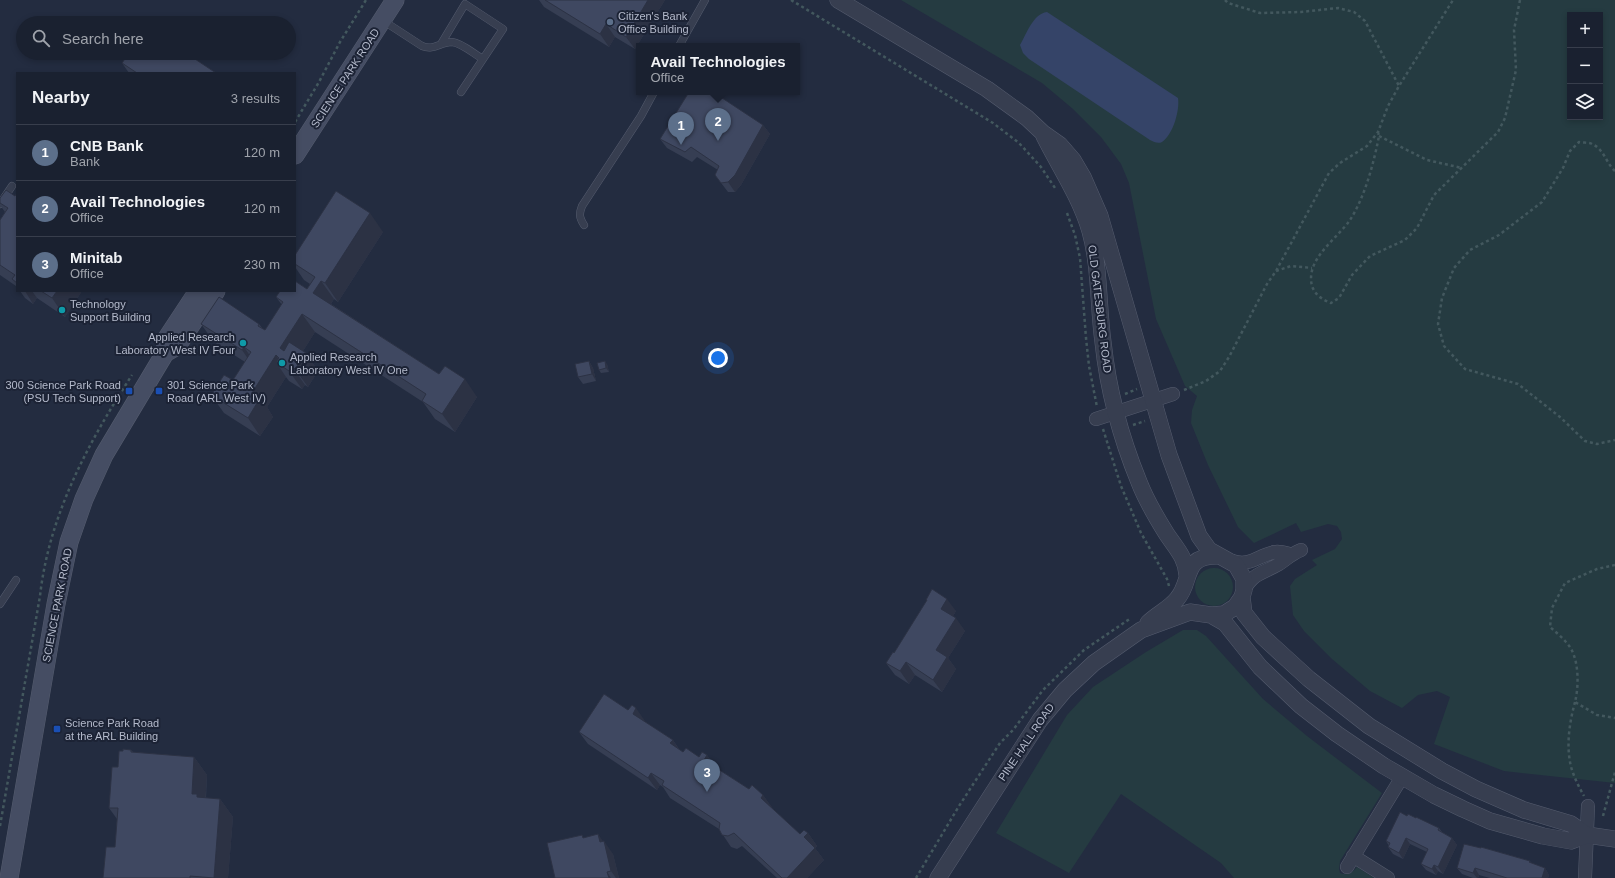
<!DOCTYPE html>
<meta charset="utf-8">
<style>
body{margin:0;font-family:Arial,sans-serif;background:#232938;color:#f1f3f6}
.controls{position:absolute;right:12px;top:12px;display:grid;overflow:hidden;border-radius:0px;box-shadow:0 2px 6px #0003}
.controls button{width:36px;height:36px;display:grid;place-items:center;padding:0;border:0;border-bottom:1px solid #383e4c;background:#1a2130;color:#f1f3f6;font:20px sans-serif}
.you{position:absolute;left:718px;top:358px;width:14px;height:14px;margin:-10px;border:3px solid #fff;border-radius:50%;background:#1a73e8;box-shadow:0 0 0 6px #1a73e833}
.badge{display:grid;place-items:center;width:26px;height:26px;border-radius:50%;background:#85a4ff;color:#fff;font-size:13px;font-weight:700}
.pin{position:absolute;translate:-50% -33px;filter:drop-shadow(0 1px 2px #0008)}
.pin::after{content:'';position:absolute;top:21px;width:14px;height:12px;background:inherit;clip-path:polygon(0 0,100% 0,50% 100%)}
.popup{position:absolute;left:636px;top:43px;width:164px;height:52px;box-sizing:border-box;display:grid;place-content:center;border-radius:0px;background:#1a2130;filter:drop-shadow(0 1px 3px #0005);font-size:13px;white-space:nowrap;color:#9fa3ab}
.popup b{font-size:15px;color:#f1f3f6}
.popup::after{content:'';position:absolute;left:50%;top:100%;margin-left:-8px;border:8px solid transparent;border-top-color:#1a2130}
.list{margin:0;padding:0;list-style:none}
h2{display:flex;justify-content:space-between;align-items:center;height:52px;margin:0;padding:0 16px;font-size:17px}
h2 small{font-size:13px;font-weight:400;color:#9fa3ab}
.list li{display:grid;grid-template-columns:26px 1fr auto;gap:12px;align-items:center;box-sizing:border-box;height:56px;padding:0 16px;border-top:1px solid #383e4c}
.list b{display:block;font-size:15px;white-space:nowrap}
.list p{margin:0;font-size:13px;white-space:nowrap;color:#9fa3ab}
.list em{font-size:13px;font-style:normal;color:#9fa3ab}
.icon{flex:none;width:22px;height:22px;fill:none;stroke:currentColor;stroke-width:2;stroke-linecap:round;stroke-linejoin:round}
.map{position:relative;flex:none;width:1615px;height:878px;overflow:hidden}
.search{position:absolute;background:#1a2130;box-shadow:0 2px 6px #0003;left:16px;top:16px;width:280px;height:44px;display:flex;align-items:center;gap:10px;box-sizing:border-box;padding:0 14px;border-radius:22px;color:#9fa3ab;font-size:15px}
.panel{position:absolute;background:#1a2130;box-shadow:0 2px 6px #0003;left:16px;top:72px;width:280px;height:220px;border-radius:0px}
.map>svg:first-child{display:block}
.green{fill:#253b41;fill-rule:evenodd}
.water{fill:#354468}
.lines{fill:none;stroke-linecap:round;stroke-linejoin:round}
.service-casing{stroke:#555c6e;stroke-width:8}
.minor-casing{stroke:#555c6e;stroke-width:14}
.tertiary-casing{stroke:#555c6e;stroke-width:17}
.secondary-casing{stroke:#555c6e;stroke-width:19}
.path{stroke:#43585e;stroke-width:2.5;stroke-dasharray:3 3;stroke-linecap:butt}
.service{stroke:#373e50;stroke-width:7}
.minor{stroke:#373e50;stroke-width:13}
.tertiary{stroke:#373e50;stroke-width:16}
.secondary{stroke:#454d63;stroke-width:18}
.wall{fill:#363e53}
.shaded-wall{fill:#2c3244}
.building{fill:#3f4861;stroke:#2c3244}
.service-dot{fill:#5c6f8a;stroke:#1c2335;stroke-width:1.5}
.culture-dot{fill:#0f9aa8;stroke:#1c2335;stroke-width:1.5}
.transit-dot{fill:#1a4fb4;stroke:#1c2335;stroke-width:1.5}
.labels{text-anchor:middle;stroke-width:4;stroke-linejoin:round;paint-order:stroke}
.poi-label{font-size:11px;fill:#b4bacb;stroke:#1c2335;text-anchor:start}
.street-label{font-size:11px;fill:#b4bacb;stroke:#1c2335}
</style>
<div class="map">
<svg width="1615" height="878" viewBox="0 0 1615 878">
<rect width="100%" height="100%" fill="#232c40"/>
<path class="green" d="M901,0H1615V783L1504,771L1434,744L1450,697L1437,691L1418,695L1402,708L1370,691L1332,659L1304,631L1293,615L1290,586L1295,579L1317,565L1312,560L1335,549L1342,539L1341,532L1337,526L1328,524L1301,532L1296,523L1254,543L1238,527L1208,465L1191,423L1192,410L1197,396L1185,386L1156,319L1129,183L1121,164L1101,137L1073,109L1042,83ZM1570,15H1600V117H1570Z
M1195 587a19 19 0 1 1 38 0a19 19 0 1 1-38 0Z
M1183,630H1197L1206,636L1263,699L1307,736L1382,793L1340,861L1339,869L1340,873C1348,876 1352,873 1357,867L1374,878H1234L1221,863L1121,794L1069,873L996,833L1067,715L1093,687L1146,652Z"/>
<path class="water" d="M1047,12L1178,98C1180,110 1173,135 1162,142C1158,144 1154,142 1150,140L1029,59L1023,53L1020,45C1027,33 1033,14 1047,12Z"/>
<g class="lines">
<g class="service-casing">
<path id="service" d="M382,20L422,46C434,51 440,42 452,42C462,43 474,54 483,59
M441,44L465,4L503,29L461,92
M679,46L705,0
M0,204L12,186
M584,225C579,217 579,214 582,206L641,116L654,92
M0,604L16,580"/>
</g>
<g class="minor-casing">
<path id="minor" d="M1096,419L1173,394
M1232,561C1251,567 1258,555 1275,552C1279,551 1286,553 1290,554
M1244,590C1254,572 1264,573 1279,564C1288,558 1291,554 1301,550
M1353,856L1388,878
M1347,867L1402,777
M1585,878L1588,806"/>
</g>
<g class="tertiary-casing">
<path id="tertiary" d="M838,0L987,89L1027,118L1043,133L1060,145L1073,160L1083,177L1100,216L1169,455L1199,536L1209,550L1236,565L1244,579V590L1242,597L1235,607L1224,614L1211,615
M1044,136C1060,168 1080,197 1090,231C1100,267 1098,306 1103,342C1108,390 1121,438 1139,482C1146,500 1156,517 1166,533C1175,547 1186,557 1187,575
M1242,597L1244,613L1263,637L1309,679L1369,726L1442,771L1476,789L1524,810L1571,824L1587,835
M1148,623C1157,614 1169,609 1177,599C1193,581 1181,555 1219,556
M938,878L1040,720L1065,690L1094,663L1131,637L1141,630L1190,612L1211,615L1225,623L1260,667L1301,706L1337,734L1384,766L1434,795L1463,809L1490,821L1543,836L1571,841L1587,835L1615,839"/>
</g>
<g class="secondary-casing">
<path id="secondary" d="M295,155L395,0
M165,353L177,346L195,319L216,291
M9,878L56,604L69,542L84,499L104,455L165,353L167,338L198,291"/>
</g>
<path class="path" d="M791,0L993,123L1019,143L1041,167L1055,188
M1225,0L1228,3L1260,13L1301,12L1338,8L1354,12L1365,21L1399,86
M295,122L319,82L340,42L366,0
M1378,132L1379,136C1374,162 1365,197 1350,220C1337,239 1305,259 1312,286C1315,295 1323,300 1331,303L1339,298L1352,275L1370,256L1405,240L1417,228L1434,195L1498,132L1505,118L1516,70L1514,30L1520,0
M1379,136L1427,160L1462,168
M1615,171C1606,163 1604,149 1592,144C1589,142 1583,143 1579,142L1570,151L1563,168L1542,202L1499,235L1470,250L1454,268L1442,298L1438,324L1444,346L1465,369L1518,384L1560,417L1585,441L1597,444L1615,440
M1067,213L1075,235L1080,258L1086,338L1089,366L1097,407
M1276,271L1291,266L1312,268
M1184,390L1206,381L1220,371L1229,357L1267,284L1276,271L1329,173L1340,163L1367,146L1378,132L1388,106L1399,86L1453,0
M1125,394L1137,389
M1133,425L1145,421
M1103,429L1121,486L1141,533L1167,579L1169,586
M1615,565L1597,569L1565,583L1552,608L1550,627C1557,633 1565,640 1570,647C1579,661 1579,686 1575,702L1597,715L1615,718
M1575,702C1569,724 1565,751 1573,773C1576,781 1580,789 1584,796
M1603,816L1615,772
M0,826L40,596C49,515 88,443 132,375
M916,878L959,806L1000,743L1013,730L1043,690L1084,650L1131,618"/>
<use href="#service" class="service"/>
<use href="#minor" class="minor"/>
<use href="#tertiary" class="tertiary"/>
<use href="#secondary" class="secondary"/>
</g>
<path class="wall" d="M539,0H665L635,49L615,37L609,47L544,7Z
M122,63L216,73H129Z
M763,125L770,134L741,185L735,192H728L715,175L718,170L697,157L692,162L667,148L660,139Z
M17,193V287L16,286L0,275V220L5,212L0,205V198L15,196Z
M383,232L338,302L334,299L331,304L439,374L477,397L455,432L435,419L423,402L315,332L303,351L306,353L318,371L308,387L305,385L302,389L289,381L286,377L267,407L273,417L260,436L224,413L211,395L233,380L245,362L214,342L201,324H259L263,329L265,330L282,305L276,297L307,289L310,284L304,280L295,267V255Z
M20,291H82L65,317L37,298L33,304L25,298Z
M589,361L593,368L596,381L583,384L578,377Z
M607,364L609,372L601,373L599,370Z
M926,600L956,611L953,616L965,631L948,658L956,669L942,692L915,675L909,684L895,675L886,663L894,653L927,601Z
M645,721V722L673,740L679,749L683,752L699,757L707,755L715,767L749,789L763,795L772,808L800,834L808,833L817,846L815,848L824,860L807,878H777L742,846L737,849L731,847L719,829L670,798L663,787L660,785L657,790L588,744L579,732Z
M131,750L133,752L194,757L207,775L206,798L220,799L233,817L228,878H103L115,847L117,819L109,808L118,767L123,751Z
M1407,816L1416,818L1439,828L1442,832L1452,838L1457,845L1443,874L1438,871L1436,875L1426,870L1421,864L1427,852L1410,844L1403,859L1393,854L1388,847L1389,846L1386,841Z
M584,838L613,854L619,878H555Z
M1530,861L1531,863L1545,868L1549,875L1548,878H1490L1479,875L1478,878H1473L1462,874L1457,868Z"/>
<path class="shaded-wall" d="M648,0H665L635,49L626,37Z
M606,24L615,37L609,47L600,34Z
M763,125L770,134L741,185L735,192L728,182Z
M370,213L383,232L338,302L325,283Z
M321,281L334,299L326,311L313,293Z
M25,291H32L37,298L33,304Z
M57,291H82L65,317L52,298Z
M302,314L315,332L293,367L280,348Z
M244,347L257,366L255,369L242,350Z
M306,353L318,371L308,387L295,369Z
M276,355L284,368L276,362L286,377L267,407L273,417L260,436L248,418L252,393Z
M589,361L593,368L596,381L592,374Z
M605,361L607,364L609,372L606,368Z
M292,366L305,385L302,389L289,371Z
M465,379L477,397L455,432L442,414Z
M947,599L956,611L950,621L941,609Z
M956,618L965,631L948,658L956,669L942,692L933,680L936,650Z
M906,662L915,675L909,684L900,671Z
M636,708L645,721L641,726L633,714Z
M673,740L681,753L670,743Z
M707,755L716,768L704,760Z
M194,757L207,775L205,806L192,794Z
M651,773L660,785L657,790L648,778Z
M763,795L772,807L770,810L761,798Z
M220,799L233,817L228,878H214Z
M808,833L817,846L815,848L824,860L807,878H787L804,837Z
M598,834L605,844L604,841L613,854L619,878H616L611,871L600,842Z
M1406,838L1410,844L1403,859L1399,853Z
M1452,838L1457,845L1443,874L1438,867Z
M1434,865L1438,871L1436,875L1432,869Z
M1475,868L1479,875L1478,878H1477L1473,873Z
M1545,868L1549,875L1548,878H1542Z
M607,872L611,878H609Z"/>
<path class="building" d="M545,0H648L626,37L606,24L600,34Z
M129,53H186L216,73H137L122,63Z
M689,92H713L763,125L735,175L728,182L721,183L715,175L719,166L691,147L685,152L660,139Z
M6,190L15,196L17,193V283L12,279L15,275L0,265V220L8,208L0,203V198Z
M336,191L370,213L325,283L321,281L313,293L439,374L445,366L465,379L442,414L422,401L426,394L302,314L280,348L284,351L289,342L306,353L295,369L292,366L289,371L276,362L279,358L276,355L252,393L260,398L248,418L211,395L224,375L233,380L251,352L244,347L242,350L201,324L219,297L259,324L258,326L265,330L283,302L276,297L280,291H295V281L307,289L315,277L295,264V255Z
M41,291H57L52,298Z
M589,361L592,374L578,377L575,364Z
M605,361L606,368L599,370L597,363Z
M932,589L947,599L941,609L956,618L936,650L947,657L933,680L906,662L900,671L886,663L893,652L894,653L927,600H926Z
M604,694L628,710L632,705L636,708L633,714L673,740L670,743L683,752L686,748L699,757L702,752L707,755L704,760L749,789L752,785L763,795L761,798L800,834L804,830L808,833L804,837L815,848L787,878H782L734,833L728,836L722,835L719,829L720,823L662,785L664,781L651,773L648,778L579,732Z
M123,749L131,750V752L194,757L192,794H197V797L220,799L214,878L190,876V878H103L106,847H115L118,808H109L112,767H118L119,751H123Z
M1400,812L1407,816L1408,814L1416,818V817L1439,828L1438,830L1452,838L1438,867L1434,865L1432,869L1421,864L1428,849L1406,838L1399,853L1388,847L1390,843L1386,841Z
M598,834L600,842L604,841L611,871L607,872L609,878H555L547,843L582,835L583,838Z
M1464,844L1481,848V847L1530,861L1529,862L1545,868L1542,878H1507L1475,868L1473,873L1457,868Z"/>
<circle class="service-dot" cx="610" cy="22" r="4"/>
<g class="culture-dot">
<circle cx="62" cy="310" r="4"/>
<circle cx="243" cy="343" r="4"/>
<circle cx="282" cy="363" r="4"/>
</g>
<g class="transit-dot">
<rect x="125" y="387" width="8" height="8" rx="2"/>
<rect x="155" y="387" width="8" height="8" rx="2"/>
<rect x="53" y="725" width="8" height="8" rx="2"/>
</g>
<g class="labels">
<g class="poi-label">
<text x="618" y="20">Citizen's Bank<tspan x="618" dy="13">Office Building</tspan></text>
<text x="70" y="308">Technology<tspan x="70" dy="13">Support Building</tspan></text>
<text x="235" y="341" text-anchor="end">Applied Research<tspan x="235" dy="13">Laboratory West IV Four</tspan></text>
<text x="290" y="361">Applied Research<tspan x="290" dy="13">Laboratory West IV One</tspan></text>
<text x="121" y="389" text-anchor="end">300 Science Park Road<tspan x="121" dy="13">(PSU Tech Support)</tspan></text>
<text x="167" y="389">301 Science Park<tspan x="167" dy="13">Road (ARL West IV)</tspan></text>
<text x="65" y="727">Science Park Road<tspan x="65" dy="13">at the ARL Building</tspan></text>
</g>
<g class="street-label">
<text transform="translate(345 78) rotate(-57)" y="4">SCIENCE PARK ROAD</text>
<text transform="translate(1100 309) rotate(83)" y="4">OLD GATESBURG ROAD</text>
<text transform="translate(57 605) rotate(-79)" y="4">SCIENCE PARK ROAD</text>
<text transform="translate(1026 742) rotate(-56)" y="4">PINE HALL ROAD</text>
</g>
</g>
</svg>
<div class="controls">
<button>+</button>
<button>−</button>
<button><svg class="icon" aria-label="layers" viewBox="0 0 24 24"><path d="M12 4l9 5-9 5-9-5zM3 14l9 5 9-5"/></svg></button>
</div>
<div class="you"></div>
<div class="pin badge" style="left:681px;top:145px;background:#5c6f8a">1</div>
<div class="pin badge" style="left:718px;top:141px;background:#5c6f8a">2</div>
<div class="popup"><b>Avail Technologies</b>Office</div>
<div class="pin badge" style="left:707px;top:792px;background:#5c6f8a">3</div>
<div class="search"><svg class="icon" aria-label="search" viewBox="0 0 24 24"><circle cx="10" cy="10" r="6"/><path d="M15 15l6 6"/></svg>Search here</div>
<section class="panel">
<h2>Nearby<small>3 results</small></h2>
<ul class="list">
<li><span class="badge" style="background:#5c6f8a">1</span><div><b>CNB Bank</b><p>Bank</p></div><em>120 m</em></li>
<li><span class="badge" style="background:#5c6f8a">2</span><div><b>Avail Technologies</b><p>Office</p></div><em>120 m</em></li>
<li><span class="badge" style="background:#5c6f8a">3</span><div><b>Minitab</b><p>Office</p></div><em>230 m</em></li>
</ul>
</section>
</div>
